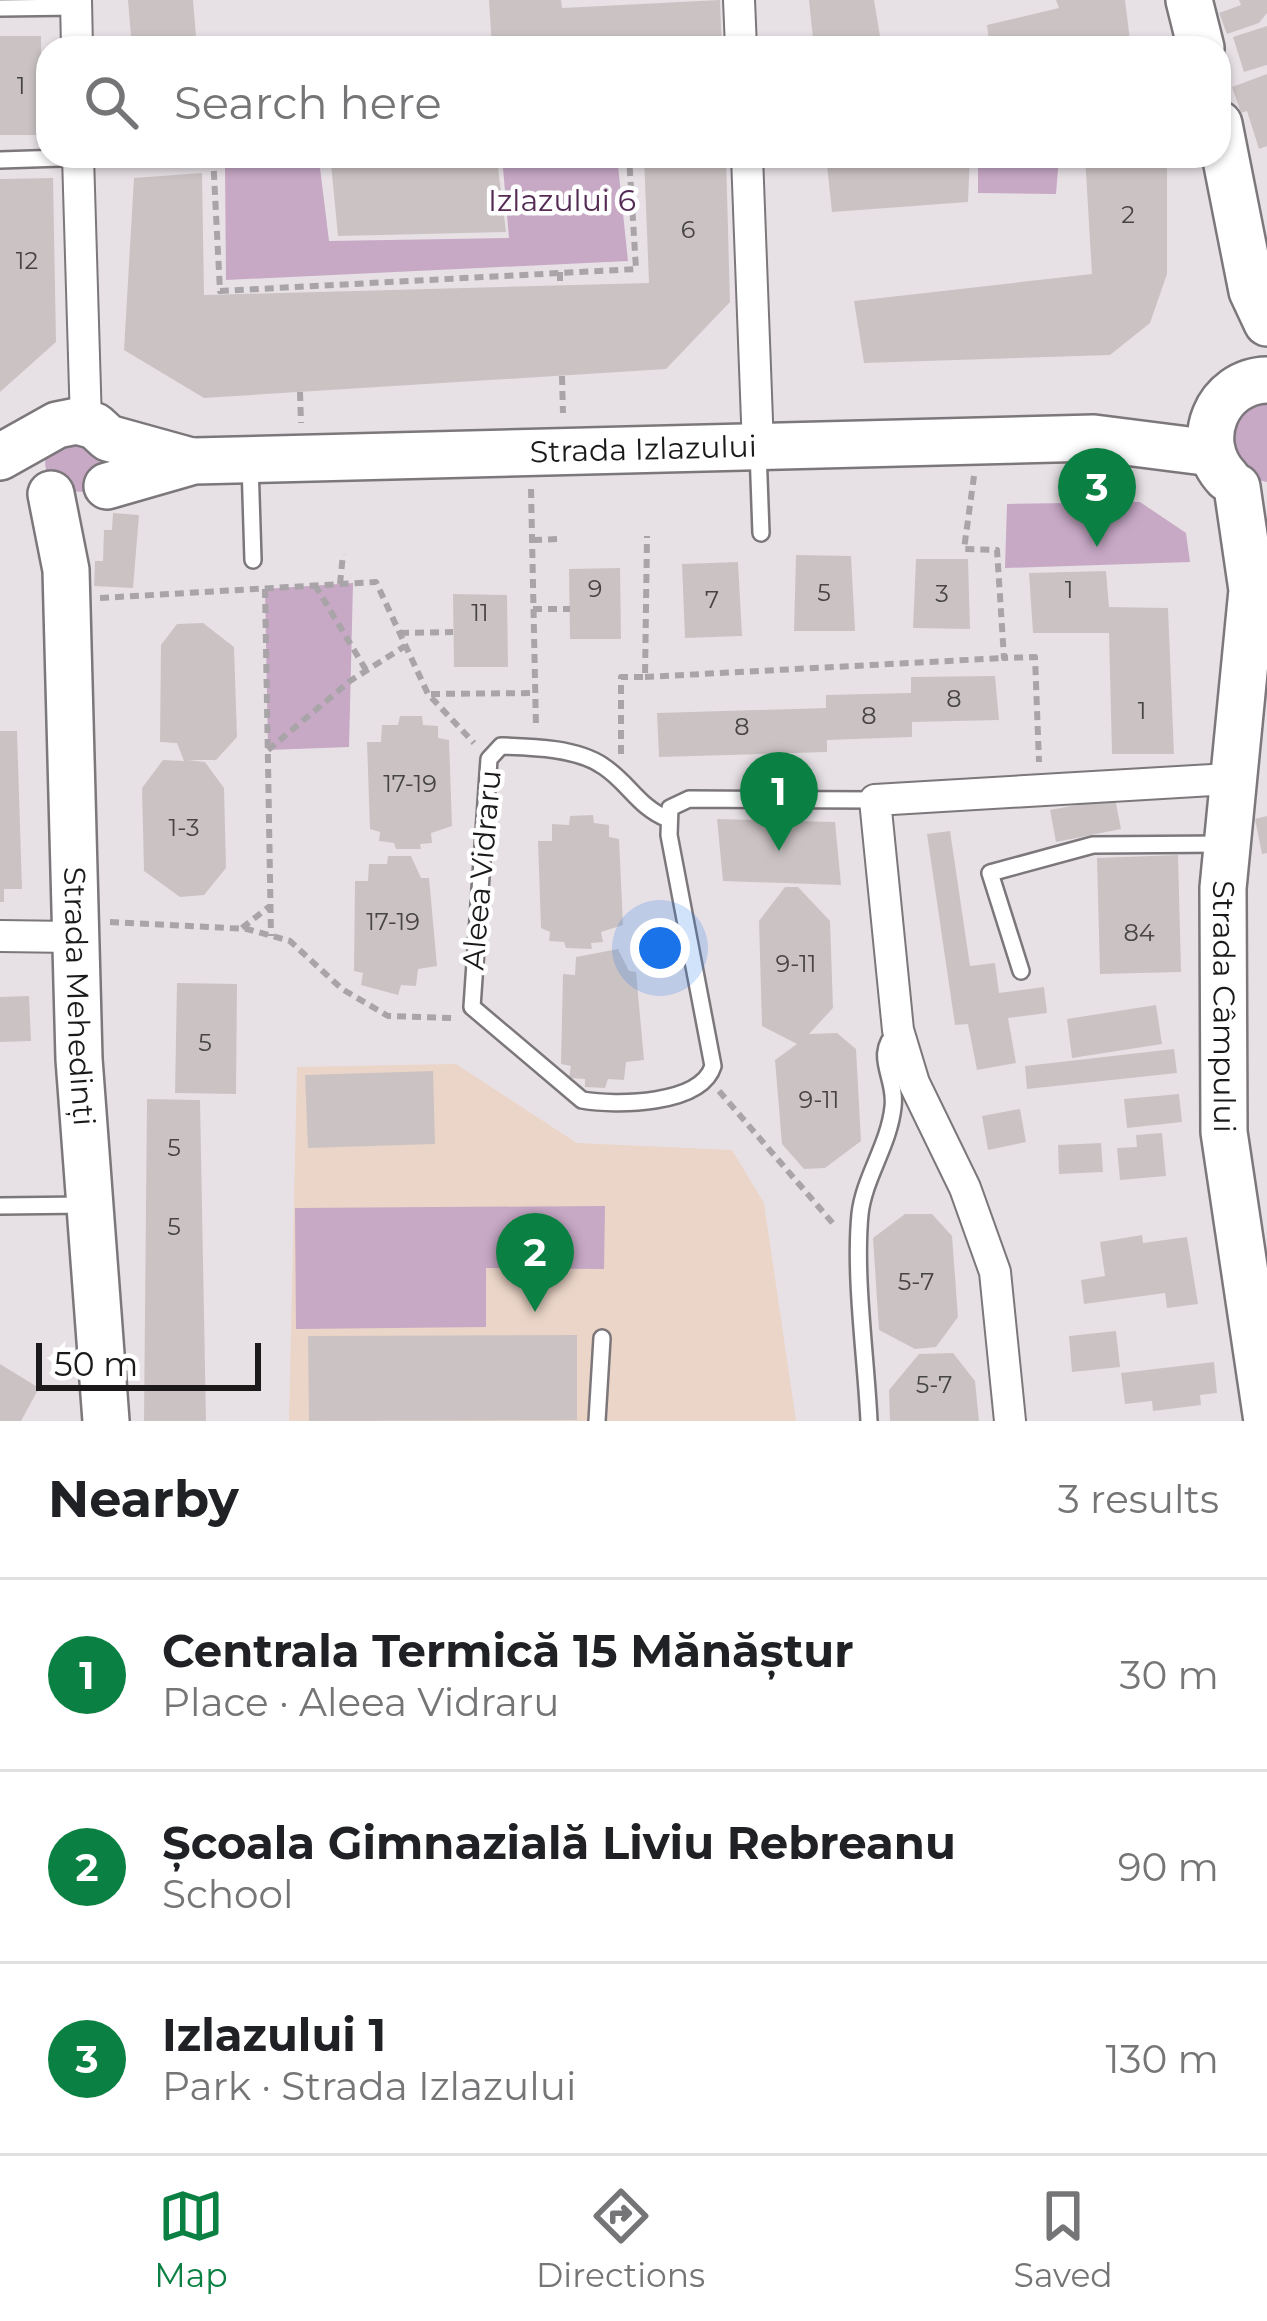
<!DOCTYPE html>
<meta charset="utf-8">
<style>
body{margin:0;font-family:Montserrat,sans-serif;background:#f6f6f6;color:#202124}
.scale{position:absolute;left:36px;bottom:30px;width:225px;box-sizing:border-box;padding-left:12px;border:6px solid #1b191a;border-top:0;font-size:33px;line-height:42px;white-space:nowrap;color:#1b191a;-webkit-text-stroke:9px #fff;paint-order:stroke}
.you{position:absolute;left:660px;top:948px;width:42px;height:42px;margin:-30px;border:9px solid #fff;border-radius:50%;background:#1a73e8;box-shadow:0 0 0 18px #1a73e833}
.badge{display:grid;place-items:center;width:78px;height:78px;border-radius:50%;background:#0b8043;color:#fff;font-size:39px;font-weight:700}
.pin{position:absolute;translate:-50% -99px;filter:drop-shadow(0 3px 6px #0008)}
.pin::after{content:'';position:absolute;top:63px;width:42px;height:36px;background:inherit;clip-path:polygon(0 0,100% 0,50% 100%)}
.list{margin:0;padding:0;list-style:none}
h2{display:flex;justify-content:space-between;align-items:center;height:156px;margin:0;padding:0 48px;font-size:51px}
h2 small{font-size:39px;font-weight:400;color:#757577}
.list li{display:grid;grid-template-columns:78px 1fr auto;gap:36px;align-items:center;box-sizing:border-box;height:192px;padding:0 48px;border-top:3px solid #e0e0e0}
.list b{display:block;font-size:45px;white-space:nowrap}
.list p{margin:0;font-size:39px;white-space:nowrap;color:#757577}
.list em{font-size:39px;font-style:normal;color:#757577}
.icon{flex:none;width:66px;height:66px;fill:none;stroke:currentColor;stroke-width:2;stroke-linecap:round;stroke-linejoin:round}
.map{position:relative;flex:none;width:1267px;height:1421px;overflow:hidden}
.search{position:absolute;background:#fff;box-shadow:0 3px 9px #0004;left:36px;right:36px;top:36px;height:132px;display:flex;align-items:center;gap:30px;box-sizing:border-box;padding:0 42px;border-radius:36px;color:#757577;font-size:45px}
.sheet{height:732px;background:#fff}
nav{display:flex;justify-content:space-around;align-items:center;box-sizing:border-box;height:168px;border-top:3px solid #e0e0e0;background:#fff;font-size:33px;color:#757577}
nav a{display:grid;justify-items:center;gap:6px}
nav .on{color:#0b8043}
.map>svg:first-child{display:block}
.education{fill:#ebd5c8}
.green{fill:#c7a8c5}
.building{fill:#cbc3c3}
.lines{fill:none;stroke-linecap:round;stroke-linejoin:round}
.lane-casing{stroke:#7c777b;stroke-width:20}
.street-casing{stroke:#7c777b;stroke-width:34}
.secondary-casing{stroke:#7c777b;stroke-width:50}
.path{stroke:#a9a4a8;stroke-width:6;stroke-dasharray:9 6;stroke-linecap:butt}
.lane{stroke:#fff;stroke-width:15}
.street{stroke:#fff;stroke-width:30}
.secondary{stroke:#fff;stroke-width:45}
.labels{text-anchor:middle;stroke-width:9;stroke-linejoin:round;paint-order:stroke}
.number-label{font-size:24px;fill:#474444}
.park-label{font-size:30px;fill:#552a54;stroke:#fff}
.street-label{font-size:30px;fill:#1b191a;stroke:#fff}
</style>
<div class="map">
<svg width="1267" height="1421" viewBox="0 0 1267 1421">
<rect width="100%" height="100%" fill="#e7e1e6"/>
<path class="education" d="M456,1064L577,1143L732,1150L764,1203L796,1421H289L297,1067Z"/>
<path class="green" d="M502,156H617L628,261L226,280L225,164L319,160L329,241L509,238Z
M978,156H1059L1056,194L978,193Z
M1267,391V482L1244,477L1223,425Z
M60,430L109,457L108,468L86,492L64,491C37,469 42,458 60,430Z
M1140,502L1186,533L1190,562L1005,568L1007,504Z
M353,583L349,747L268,750L265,589Z
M605,1206L604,1269L486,1268V1327L296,1329L295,1208Z"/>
<path class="building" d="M128,0H193L197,48H132Z
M489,0H561L562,8L720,0L722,48H492Z
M809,0H874L882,48H814Z
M1056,0H1125L1131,48H990L987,25L1059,8Z
M1239,0H1267V13L1259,23L1227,34L1219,13L1241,5Z
M1267,26V65L1244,72L1233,37Z
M0,36H41L42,135H0Z
M1267,74V146L1259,149L1247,111L1241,113L1232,87Z
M726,156L730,302L666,369L204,398L124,350L134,178L202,173L204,295L649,283L644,157Z
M826,156H970L968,202L832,212Z
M1085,156H1167V274L1150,323L1110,355L864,363L854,301L1092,274Z
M497,159L506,232L338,236L331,164Z
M53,178L56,342L0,392V179Z
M113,513L139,515L133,588L94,586L95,561H103L104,530H112Z
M796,555L851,556L855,631H794Z
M916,559H968L970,629L913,628Z
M738,562L742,636L685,638L682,564Z
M620,568L621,639H570L569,569Z
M1106,571L1109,607L1168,608L1174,754H1112L1109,633H1033L1029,573Z
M453,594L507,595L508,667H454Z
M203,623L234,647L237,737L216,760H188L205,762L224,788L226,868L204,895L180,897L144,871L142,788L163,760L184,761L177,743L160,742L161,645L177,624Z
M995,676L999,720L912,722V737L827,740V752L659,757L657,713L826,708V695L911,693V677Z
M400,716H422L423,725L438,726V738L449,740L452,826L431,833L432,843L420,844L421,849H396L394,843L379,841L380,832L370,829L367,742H381L382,725H398Z
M0,731H17L22,889H4V902H0Z
M1115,798L1121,829L1056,842L1050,810Z
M593,815L594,823L609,825V837L619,839L623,925L601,932L603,942L591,943L592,949L566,948L564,942L549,941L550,932L541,928L538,841H552V824L569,825L570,816Z
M1267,816V853L1262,854L1255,819Z
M717,819L835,822L841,885L723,881Z
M950,831L970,966L995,963L999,993L1044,987L1047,1013L1008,1018L1016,1063L977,1070L968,1024L955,1025L927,834Z
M1178,855L1181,972L1100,974L1097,858Z
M388,856H411L421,878H429L437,966L418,969L416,986L401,985L398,995L361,985L363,973L354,971L355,881H368L369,864H387Z
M785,887H798L830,921L833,1008L809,1034L837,1033L856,1049L861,1141L825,1168L804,1169L782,1144L775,1060L797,1044L762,1026L759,921Z
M618,949L629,971L636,972L644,1060L626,1062L624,1080L608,1079L605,1088L585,1087V1079L569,1078L571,1066L561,1064L563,974L575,975L576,957Z
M177,983L237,984L236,1094L175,1093Z
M29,996L31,1041L0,1042V997Z
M1156,1005L1162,1044L1072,1058L1067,1019Z
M1174,1049L1177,1073L1027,1089L1025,1066Z
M433,1071L435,1144L308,1148L305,1075Z
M1179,1094L1182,1122L1127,1128L1124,1099Z
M147,1099L200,1100L206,1421H144Z
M1020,1109L1026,1142L988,1150L982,1116Z
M1162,1133L1166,1176L1120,1180L1117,1148L1137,1147L1136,1135Z
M1101,1143L1103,1172L1059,1174L1058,1145Z
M905,1214H932L952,1236L958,1317L936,1347L915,1349L879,1330L873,1238Z
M1142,1235L1143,1243L1187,1237L1198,1304L1167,1308L1165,1293L1084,1304L1081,1280L1105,1276L1100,1242Z
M1116,1331L1120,1367L1072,1372L1069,1336Z
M577,1335V1420L309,1421L308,1336Z
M953,1353L975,1381L979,1421H890L889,1390L919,1354Z
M1214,1362L1217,1393L1200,1395L1201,1405L1153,1411L1152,1401L1125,1404L1121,1373Z
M0,1364L39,1388L21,1421H0Z"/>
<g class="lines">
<g class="lane-casing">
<path id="lane" d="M0,8L76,7
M0,160L123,156
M758,450L761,533
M250,463L253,560
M668,819C638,807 629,783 603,766C577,748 533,747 501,746L489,759L472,1007L582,1100C616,1106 701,1105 713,1066L669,835L670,808L689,799L875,800
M1021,971L990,873L1093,845L1224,844
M0,1206L87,1205
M597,1421L602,1338
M869,1421C866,1357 854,1277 860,1214C864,1178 889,1145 893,1107C897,1076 871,1056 898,1030"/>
</g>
<g class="street-casing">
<path id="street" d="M76,0L77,48
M739,0L741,48
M78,156L86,423
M747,156L758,447
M0,936L73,937
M1010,1421L995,1272L965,1188L914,1083L898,1030L875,800L1229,779"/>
</g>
<g class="secondary-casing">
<g id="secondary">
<path d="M1189,0L1201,48"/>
<path d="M1219,124L1252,291L1267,323"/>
<path d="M0,457L57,425L77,421L95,426L108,438L191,461"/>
<path d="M1227,478C1192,441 1217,381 1267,380"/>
<path id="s1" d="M107,486L194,461L1094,438L1212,453"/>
<path id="s2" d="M1237,487L1252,590L1223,888L1224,1132L1267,1421"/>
<path id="s3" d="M51,494L66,570L79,1059L106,1421"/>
</g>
</g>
<path class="path" d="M213,156L220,291L636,269L629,156
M560,272V285
M562,376L563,413
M300,392L301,423
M974,476L964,549L997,550L1004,658L1035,657L1039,762
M531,489L536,728
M533,540L560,539
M340,584L343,554
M315,585L366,670
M265,589L271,936
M100,598L376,582L428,694L474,743
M533,609H570
M400,633L453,632
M645,677L1004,658
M431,694L535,693
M268,750L350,681L405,646
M621,754V677H645L647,536
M110,922L247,929L290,941L342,989L388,1016L452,1018
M242,928L270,906
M719,1091L836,1227"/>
<use href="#lane" class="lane"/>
<use href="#street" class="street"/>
<use href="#secondary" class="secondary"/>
</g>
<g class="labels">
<g class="number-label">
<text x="21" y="94">1</text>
<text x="1128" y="223">2</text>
<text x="688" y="238">6</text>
<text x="27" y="269">12</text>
<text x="595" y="597">9</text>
<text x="1069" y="598">1</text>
<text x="824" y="601">5</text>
<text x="942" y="602">3</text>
<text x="712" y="608">7</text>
<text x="480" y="621">11</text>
<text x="954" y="707">8</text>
<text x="1142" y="719">1</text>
<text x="869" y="724">8</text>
<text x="742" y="735">8</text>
<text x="410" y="792">17-19</text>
<text x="184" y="836">1-3</text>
<text x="393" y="930">17-19</text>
<text x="1139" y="941">84</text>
<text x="796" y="972">9-11</text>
<text x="205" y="1051">5</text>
<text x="819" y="1108">9-11</text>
<text x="174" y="1156">5</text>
<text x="174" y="1235">5</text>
<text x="916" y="1290">5-7</text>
<text x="934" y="1393">5-7</text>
</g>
<g class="park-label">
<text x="562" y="211">Izlazului 6</text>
</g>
<g class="street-label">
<text dy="10" stroke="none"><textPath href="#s1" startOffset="540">Strada Izlazului</textPath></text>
<text transform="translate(482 870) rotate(-85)" y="10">Aleea Vidraru</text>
<text dy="10" stroke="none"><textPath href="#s3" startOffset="504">Strada Mehedinți</textPath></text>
<text dy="10" stroke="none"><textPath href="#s2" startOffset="522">Strada Câmpului</textPath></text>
</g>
</g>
</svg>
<div class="scale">50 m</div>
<div class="you"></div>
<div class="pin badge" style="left:779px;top:851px">1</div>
<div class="pin badge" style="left:535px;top:1312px">2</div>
<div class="pin badge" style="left:1097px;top:547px">3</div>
<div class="search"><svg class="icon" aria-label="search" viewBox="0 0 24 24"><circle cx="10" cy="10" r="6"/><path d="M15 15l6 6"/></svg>Search here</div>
</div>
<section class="sheet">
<h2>Nearby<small>3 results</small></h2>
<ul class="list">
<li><span class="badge">1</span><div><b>Centrala Termică 15 Mănăștur</b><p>Place · Aleea Vidraru</p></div><em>30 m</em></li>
<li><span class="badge">2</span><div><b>Școala Gimnazială Liviu Rebreanu</b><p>School</p></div><em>90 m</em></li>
<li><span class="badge">3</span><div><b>Izlazului 1</b><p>Park · Strada Izlazului</p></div><em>130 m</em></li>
</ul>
</section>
<nav>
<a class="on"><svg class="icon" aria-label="map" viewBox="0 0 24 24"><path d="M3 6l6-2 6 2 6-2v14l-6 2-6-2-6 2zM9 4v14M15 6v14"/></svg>Map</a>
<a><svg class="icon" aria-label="directions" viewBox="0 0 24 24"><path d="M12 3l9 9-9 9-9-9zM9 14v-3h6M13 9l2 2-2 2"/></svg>Directions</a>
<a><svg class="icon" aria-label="saved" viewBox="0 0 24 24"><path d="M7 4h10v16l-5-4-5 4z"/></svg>Saved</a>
</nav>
